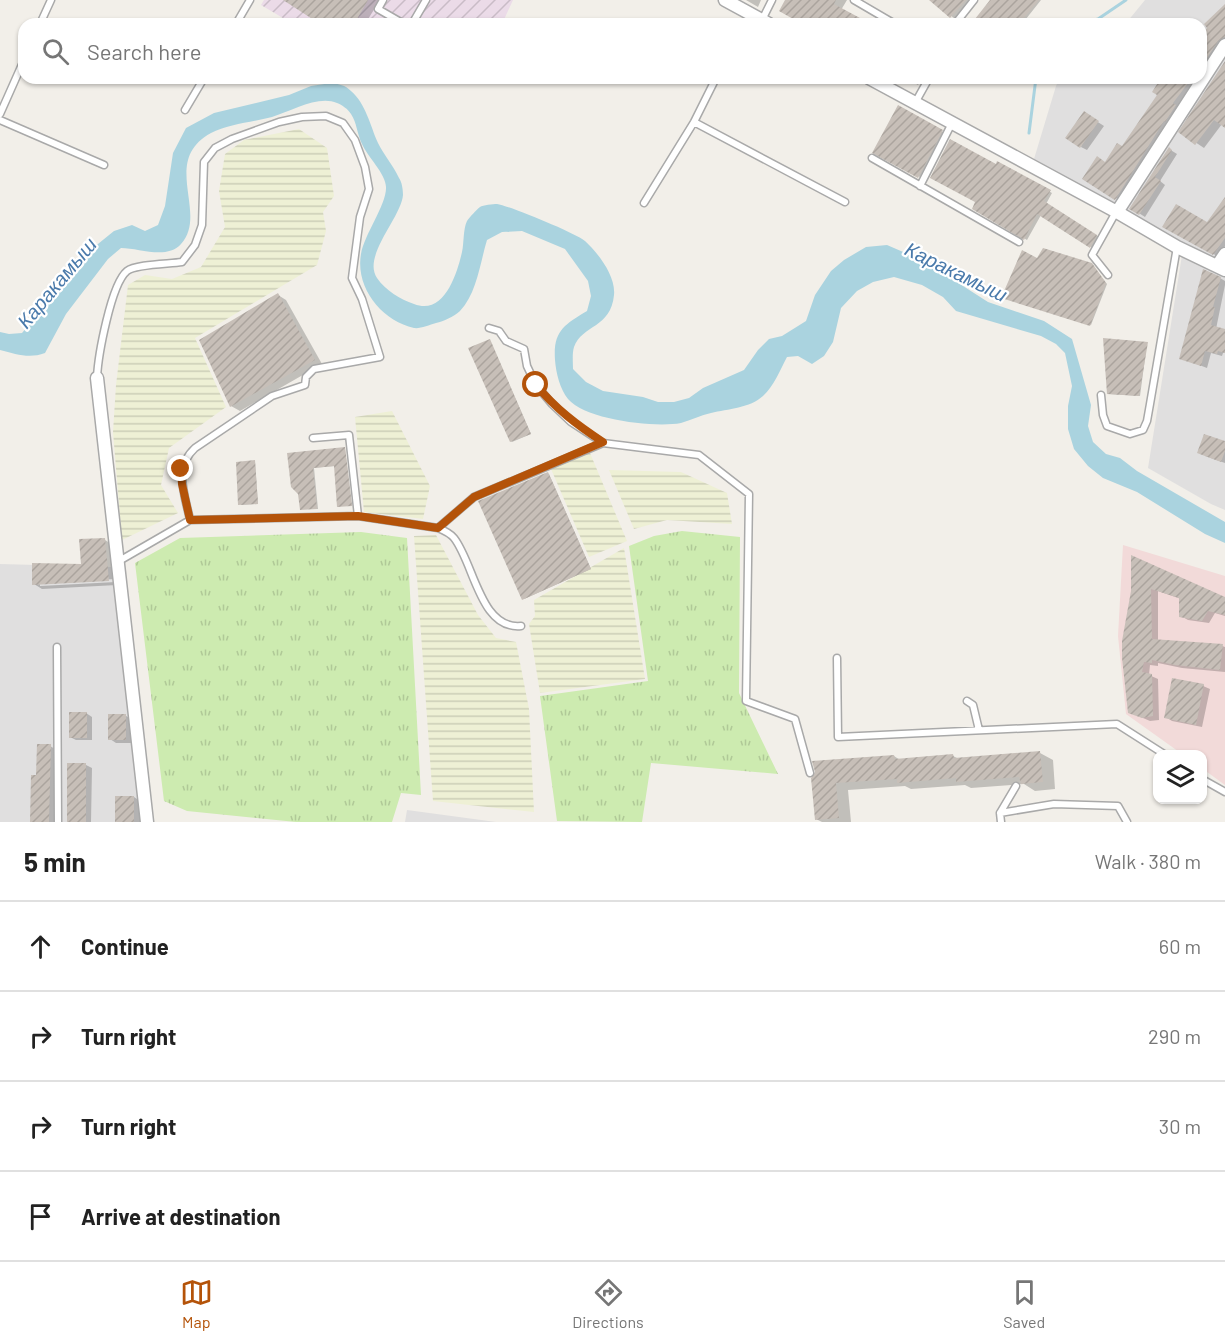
<!DOCTYPE html>
<meta charset="utf-8">
<style>
body{margin:0;font-family:Barlow,sans-serif;background:#f2f2f2;color:#222}
.controls{position:absolute;right:18px;bottom:18px;display:grid;overflow:hidden;border-radius:12px;box-shadow:0 2px 4px #0004}
.controls button{width:54px;height:54px;display:grid;place-items:center;padding:0;border:0;border-bottom:2px solid #e0e0e0;background:#fff;color:#222;font:30px sans-serif}
.stop{position:absolute;width:18px;height:18px;margin:-14px;border:4px solid #b45309;border-radius:50%;background:#fff}
.stop.end{background:#b45309;border-color:#fff;box-shadow:0 2px 6px #0008}
.list{margin:0;padding:0;list-style:none}
h2{display:flex;justify-content:space-between;align-items:center;height:78px;margin:0;padding:0 24px;font-size:26px}
h2 small{font-size:20px;font-weight:400;color:#767676}
.list li{display:grid;grid-template-columns:39px 1fr auto;gap:18px;align-items:center;box-sizing:border-box;height:90px;padding:0 24px;border-top:2px solid #e0e0e0}
.list b{display:block;font-size:22px;white-space:nowrap}
.list em{font-size:20px;font-style:normal;color:#767676}
.icon{flex:none;width:33px;height:33px;fill:none;stroke:currentColor;stroke-width:2;stroke-linecap:round;stroke-linejoin:round}
.map{position:relative;flex:none;width:1225px;height:822px;overflow:hidden}
.search{position:absolute;background:#fff;box-shadow:0 2px 4px #0004;left:18px;right:18px;top:18px;height:66px;display:flex;align-items:center;gap:15px;box-sizing:border-box;padding:0 21px;border-radius:18px;color:#767676;font-size:22px}
.sheet{height:438px;background:#fff}
nav{display:flex;justify-content:space-around;align-items:center;box-sizing:border-box;height:84px;border-top:2px solid #e0e0e0;background:#fff;font-size:16px;color:#767676}
nav a{display:grid;justify-items:center;gap:3px}
nav .on{color:#b45309}
.map>svg:first-child{display:block}
.residential{fill:#e0dfdf}
.commercial{fill:#f2dad9}
.industrial{fill:url(#industrial-furrows)}
.farmland{fill:url(#farmland-rules)}
.grass{fill:url(#grass-tufts)}
.water{fill:#aad3df}
.shadow{fill:#0003;fill-rule:evenodd}
.lines{fill:none;stroke-linecap:round;stroke-linejoin:round}
.stream{stroke:#aad3df;stroke-width:3}
.building{fill:url(#building-hatch)}
.service-casing{stroke:#a9a9a9;stroke-width:9}
.minor-casing{stroke:#a9a9a9;stroke-width:15}
.service{stroke:#fff;stroke-width:6}
.minor{stroke:#fff;stroke-width:12}
.route{stroke:#b45309;stroke-width:8}
.labels{text-anchor:middle;stroke-width:4.5;stroke-linejoin:round;paint-order:stroke}
.water-label{font-size:20px;font-style:italic;fill:#4a7aab;stroke:#fff}
</style>
<div class="map">
<svg width="1225" height="822" viewBox="0 0 1225 822">
<defs>
<pattern id="industrial-furrows" width="10" height="10" patternUnits="userSpaceOnUse" patternTransform="scale(1.5)"><rect width="10" height="10" fill="#ebdbe8"/><path d="M-1 1l2-2M0 10L10 0M9 11l2-2" fill="none" stroke="#c9bcc7"/></pattern>
<pattern id="farmland-rules" width="6" height="5" patternUnits="userSpaceOnUse" patternTransform="scale(1.5)"><rect width="6" height="5" fill="#eef0d5"/><path d="M0 2.5h6" fill="none" stroke="#ccceb7"/></pattern>
<pattern id="grass-tufts" width="24" height="20" patternUnits="userSpaceOnUse" patternTransform="scale(1.5)"><rect width="24" height="20" fill="#cdebb0"/><path d="M3 7l-1-3M5 7V3M7 7l1-3M15 17l-1-3M17 17v-4M19 17l1-3" fill="none" stroke="#b0c997"/></pattern>
<pattern id="building-hatch" width="6" height="6" patternUnits="userSpaceOnUse" patternTransform="scale(1.5)"><rect width="6" height="6" fill="#c7bfb8"/><path d="M-1 1l2-2M0 6l6-6M5 7l2-2" fill="none" stroke="#aba49e"/></pattern>
</defs>
<rect width="100%" height="100%" fill="#f2efe9"/>
<path class="residential" d="M1145,0H1225V510L1211,504L1148,468L1182,255L1034,159L1056,86L1060,78H1201V24H1119L1127,22Z
M0,564L111,567L141,822H0Z
M407,810L496,822H405Z"/>
<path class="commercial" d="M1123,545L1225,576V785L1203,769L1202,754H1182L1126,714L1118,636Z"/>
<path class="industrial" d="M264,0H513L502,24H293L261,5Z"/>
<path class="farmland" d="M299,129L327,148L334,196L323,212L326,231L317,265L195,338L226,407L169,448L161,485L178,513L122,540L113,432L116,385L128,285L145,275L172,279L201,267L225,227L219,191L225,154L244,140Z
M392,411L430,486L423,519L364,512L355,417Z
M590,453L627,541L589,557L551,469Z
M609,470L681,472L727,493L732,524L667,520L634,529Z
M436,535L478,615L496,638L516,642L529,709L534,812L433,801L414,536Z
M624,548L645,679L540,693L529,624L535,616L534,600Z"/>
<path class="grass" d="M682,531L740,537L739,693L778,774L651,763L642,822L557,821L540,696L648,681L629,546L654,536Z
M361,532L407,538L421,795L401,793L392,822H296L187,811L164,801L135,563L180,538Z"/>
<path class="water" d="M331,83C339,84 345,85 351,91C366,104 370,125 378,143C384,155 393,165 399,178C402,182 403,190 403,195C401,218 362,256 377,278C386,291 400,299 414,304C444,316 457,274 462,252C464,243 463,229 467,221C470,217 476,210 480,207C483,205 493,204 497,204C510,206 575,233 585,241C598,253 616,276 614,295C611,328 582,325 574,347C572,353 573,363 573,369L586,382L603,391L643,397L658,402H674L689,398L703,388L744,370L758,350L769,339L782,336L806,321L815,295L831,271L844,260L866,247L887,245L924,261L988,302L1044,321L1072,339L1091,405L1088,426L1093,442L1106,454L1120,458L1137,471L1225,522V543L1205,534L1137,492L1103,478L1088,466L1074,449L1068,429V406L1072,386L1065,353L1056,344L1041,336L956,311L943,297L922,285L894,277L873,282L857,291L841,308L833,342L824,356L812,364L798,356L787,357C780,370 774,386 763,396C750,408 728,409 711,413C701,415 691,420 681,423C655,428 586,420 568,399C560,389 556,373 555,360C553,331 564,325 587,311L591,296L588,281L565,249L522,231L502,232L487,240C480,263 477,293 460,311C453,317 444,321 436,323C429,325 420,329 414,328C382,321 355,288 361,254C364,235 387,204 386,187C386,174 367,156 362,144C357,134 357,123 351,114C348,109 342,105 337,103C318,95 292,111 272,117C253,122 228,124 211,133C160,161 209,213 181,244C167,260 139,248 121,248L108,259L66,314L45,353C29,359 16,354 0,350V332L9,334L22,333L93,248L114,231L132,225L145,231L158,225L165,206L173,153L186,128L214,113L289,95L311,86Z"/>
<path class="shadow" d="M286,0H380L365,24H323Z
M746,0H761L758,7Z
M786,0H847L841,10L868,24H805Z
M931,0H970L975,4L959,22Z
M992,0H1041L1022,24H973Z
M1225,5V43L1201,76V38Z
M1225,64V126L1222,124L1204,148L1180,132Z
M905,78H922L918,85Z
M1163,78H1199L1122,202L1084,178L1106,164L1122,148L1159,95Z
M898,107L943,132L920,177L874,152Z
M1090,117L1104,126L1087,150L1081,147Z
M1169,149L1177,154L1160,181L1165,185L1145,217L1131,208Z
M998,163L1052,193L1046,204L1099,237L1093,248L1041,215L1027,240L974,208Z
M1225,199V246L1217,256L1164,226L1207,224Z
M1037,260L1093,266L1107,284L1091,325L1003,297Z
M1220,278L1225,281V285L1216,329L1225,332V353H1223L1222,356L1211,353L1207,368L1181,358Z
M278,295L286,300L322,364L240,411L231,406Z
M490,341L531,434L512,442L511,441Z
M1147,343L1140,396L1109,394Z
M1225,443V463L1205,456Z
M345,449L352,506H339L335,466L314,468L318,509H301L299,493L289,454Z
M255,462L258,504L241,505Z
M549,474L591,569L524,599H523Z
M105,540L113,545L117,585L42,589L34,584L83,566ZM116,579V582L40,586V583Z
M1133,557L1225,599V616L1215,613L1209,623L1188,620L1181,616V599L1158,591V641L1222,646L1225,647V672L1182,668L1158,663V666L1150,665L1149,675L1158,679L1159,720L1150,721L1129,712Z
M1203,686L1210,689L1202,727L1172,721L1166,717Z
M86,713L92,717V740H76L70,737Z
M126,716L132,719V743H116L110,739Z
M50,746L55,749L54,822H33L37,777Z
M1040,753L1053,760L1055,789L1035,791L1024,784L971,788L965,785L911,789L905,786L848,790L851,822H822L816,819L813,778L894,756L900,760L953,756L959,759Z
M86,765L92,768L91,822H69Z
M134,797L140,801V822H117Z"/>
<g class="lines">
<path class="stream" d="M1081,24L1098,19L1126,0
M1029,133L1036,78"/>
</g>
<path class="building" d="M283,0H368L354,24H320Z
M785,0H836L834,4L871,24H802L779,11Z
M929,0H966L950,18Z
M990,0H1039L1019,24H971Z
M1225,4V37L1218,41L1201,67V36L1207,28L1204,24Z
M1225,61V128L1214,120L1195,145L1178,132Z
M1161,78H1192L1173,103L1176,105L1165,122L1164,121L1115,200L1113,199L1082,179L1097,156L1105,162L1117,143L1122,146L1157,95L1152,92Z
M898,105L943,130L918,178L872,153Z
M1084,111L1099,121L1080,148L1065,138Z
M950,139L996,164L997,161L1051,190L1044,201L1097,235L1090,248L1037,214L1024,240L972,209L975,202L930,178Z
M1169,147L1172,150L1155,177L1161,181L1139,215L1129,209Z
M1225,197V238L1213,255L1162,227L1176,204L1207,222Z
M1043,248L1092,263L1106,283L1090,326L1001,298L1022,250L1037,258Z
M1203,269L1221,277L1213,307H1215L1211,325L1225,329V353L1218,351L1217,354L1205,351L1201,366L1179,359Z
M278,293L315,360L230,407L199,340Z
M1103,338L1148,342L1139,396L1107,394Z
M490,339L531,434L510,442L468,348Z
M1204,434L1225,441V451L1221,462L1197,453Z
M345,447L352,506L337,507L334,466L313,468L317,509L300,510L298,494L291,487L287,453Z
M255,460L258,504L238,505L236,462Z
M548,472L591,569L522,600L478,501Z
M105,538L109,581L32,585V563L81,564L79,539Z
M1131,555L1225,597V615L1208,611L1202,621L1179,617V598L1151,589L1152,639L1223,644L1220,670L1175,665L1152,660V663L1144,662L1142,672L1152,674L1153,716L1142,718L1128,713L1122,658V641L1131,591Z
M1172,678L1204,684L1196,725L1164,718Z
M69,712H87V738H69Z
M108,714H126V740H108Z
M37,744H51L49,822H30L31,775H36Z
M1040,751L1043,782L1021,784L1019,777L956,782V778L897,783V779L836,783L839,818L815,820L811,778L815,772L812,761L894,755L895,759L953,754L954,758Z
M67,763H86V822H67Z
M115,796H134V822H115Z"/>
<g class="lines">
<g class="service-casing">
<path id="service" d="M383,0L378,9L404,24
M854,0L895,24
M762,20L772,0
M40,24L51,0
M236,24L250,0
M412,24L426,0
M955,24L974,0
M915,103L929,78
M185,110L204,78
M0,114L24,60
M0,120L104,165
M694,122L845,202
M872,158L1019,242
M920,186L952,123
M644,203L694,122L716,78
M1108,275L1092,255L1116,212
M489,328L499,331L506,341L524,349L527,366L536,385L552,404L571,422L603,443L699,455L749,494L746,701L795,719L810,773
M97,378C98,356 111,284 127,271C136,264 169,264 182,262L195,245L202,225L204,162L215,148L232,139L279,122L302,117L326,116L343,123L355,140L365,167L369,189L360,217L352,278L362,299L380,357L314,369L306,377L305,385L272,396L195,448C173,468 185,495 190,520
M1101,395L1103,415L1107,426L1130,434L1143,430L1147,421L1150,404L1177,247
M313,438L349,435L358,516
M438,528C443,530 450,533 454,538C474,563 480,630 521,626
M119,561L190,520L358,516L438,528L474,497L603,443
M57,647L58,822
M837,658L838,737L1117,724L1164,754
M967,701L973,705L979,730
M1202,779L1225,792
M1016,786L1000,813L1054,804L1118,806L1127,822
M1000,813L1001,822"/>
</g>
<g class="minor-casing">
<path id="minor" d="M725,0L769,24
M869,78L1117,212L1177,247L1225,270
M1117,212L1225,45
M1217,266L1225,254
M97,378L147,822"/>
</g>
<use href="#service" class="service"/>
<use href="#minor" class="minor"/>
</g>
<g class="lines">
<path class="route" d="M181,469L182,484L190,520L358,516L438,528L474,497L603,442C577,425 556,409 536,385"/>
</g>
<g class="labels">
<g class="water-label">
<text transform="translate(956 272) rotate(26)" y="7">Каракамыш</text>
<text transform="translate(57 283) rotate(-50)" y="7">Каракамыш</text>
</g>
</g>
</svg>
<div class="controls">
<button><svg class="icon" aria-label="layers" viewBox="0 0 24 24"><path d="M12 4l9 5-9 5-9-5zM3 14l9 5 9-5"/></svg></button>
</div>
<div class="stop" style="left:536px;top:385px"></div>
<div class="stop end" style="left:181px;top:469px"></div>
<div class="search"><svg class="icon" aria-label="search" viewBox="0 0 24 24"><circle cx="10" cy="10" r="6"/><path d="M15 15l6 6"/></svg>Search here</div>
</div>
<section class="sheet">
<h2>5 min<small>Walk · 380 m</small></h2>
<ul class="list">
<li><svg class="icon" aria-label="ahead" viewBox="0 0 24 24"><path d="M12 20V5M6 11l6-6 6 6"/></svg><div><b>Continue</b></div><em>60 m</em></li>
<li><svg class="icon" aria-label="right" viewBox="0 0 24 24"><path d="M7 20v-9h11M14 6l5 5-5 5"/></svg><div><b>Turn right</b></div><em>290 m</em></li>
<li><svg class="icon" aria-label="right" viewBox="0 0 24 24"><path d="M7 20v-9h11M14 6l5 5-5 5"/></svg><div><b>Turn right</b></div><em>30 m</em></li>
<li><svg class="icon" aria-label="arrive" viewBox="0 0 24 24"><path d="M6 21V4h12l-3 4 3 4H6"/></svg><div><b>Arrive at destination</b></div></li>
</ul>
</section>
<nav>
<a class="on"><svg class="icon" aria-label="map" viewBox="0 0 24 24"><path d="M3 6l6-2 6 2 6-2v14l-6 2-6-2-6 2zM9 4v14M15 6v14"/></svg>Map</a>
<a><svg class="icon" aria-label="directions" viewBox="0 0 24 24"><path d="M12 3l9 9-9 9-9-9zM9 14v-3h6M13 9l2 2-2 2"/></svg>Directions</a>
<a><svg class="icon" aria-label="saved" viewBox="0 0 24 24"><path d="M7 4h10v16l-5-4-5 4z"/></svg>Saved</a>
</nav>
